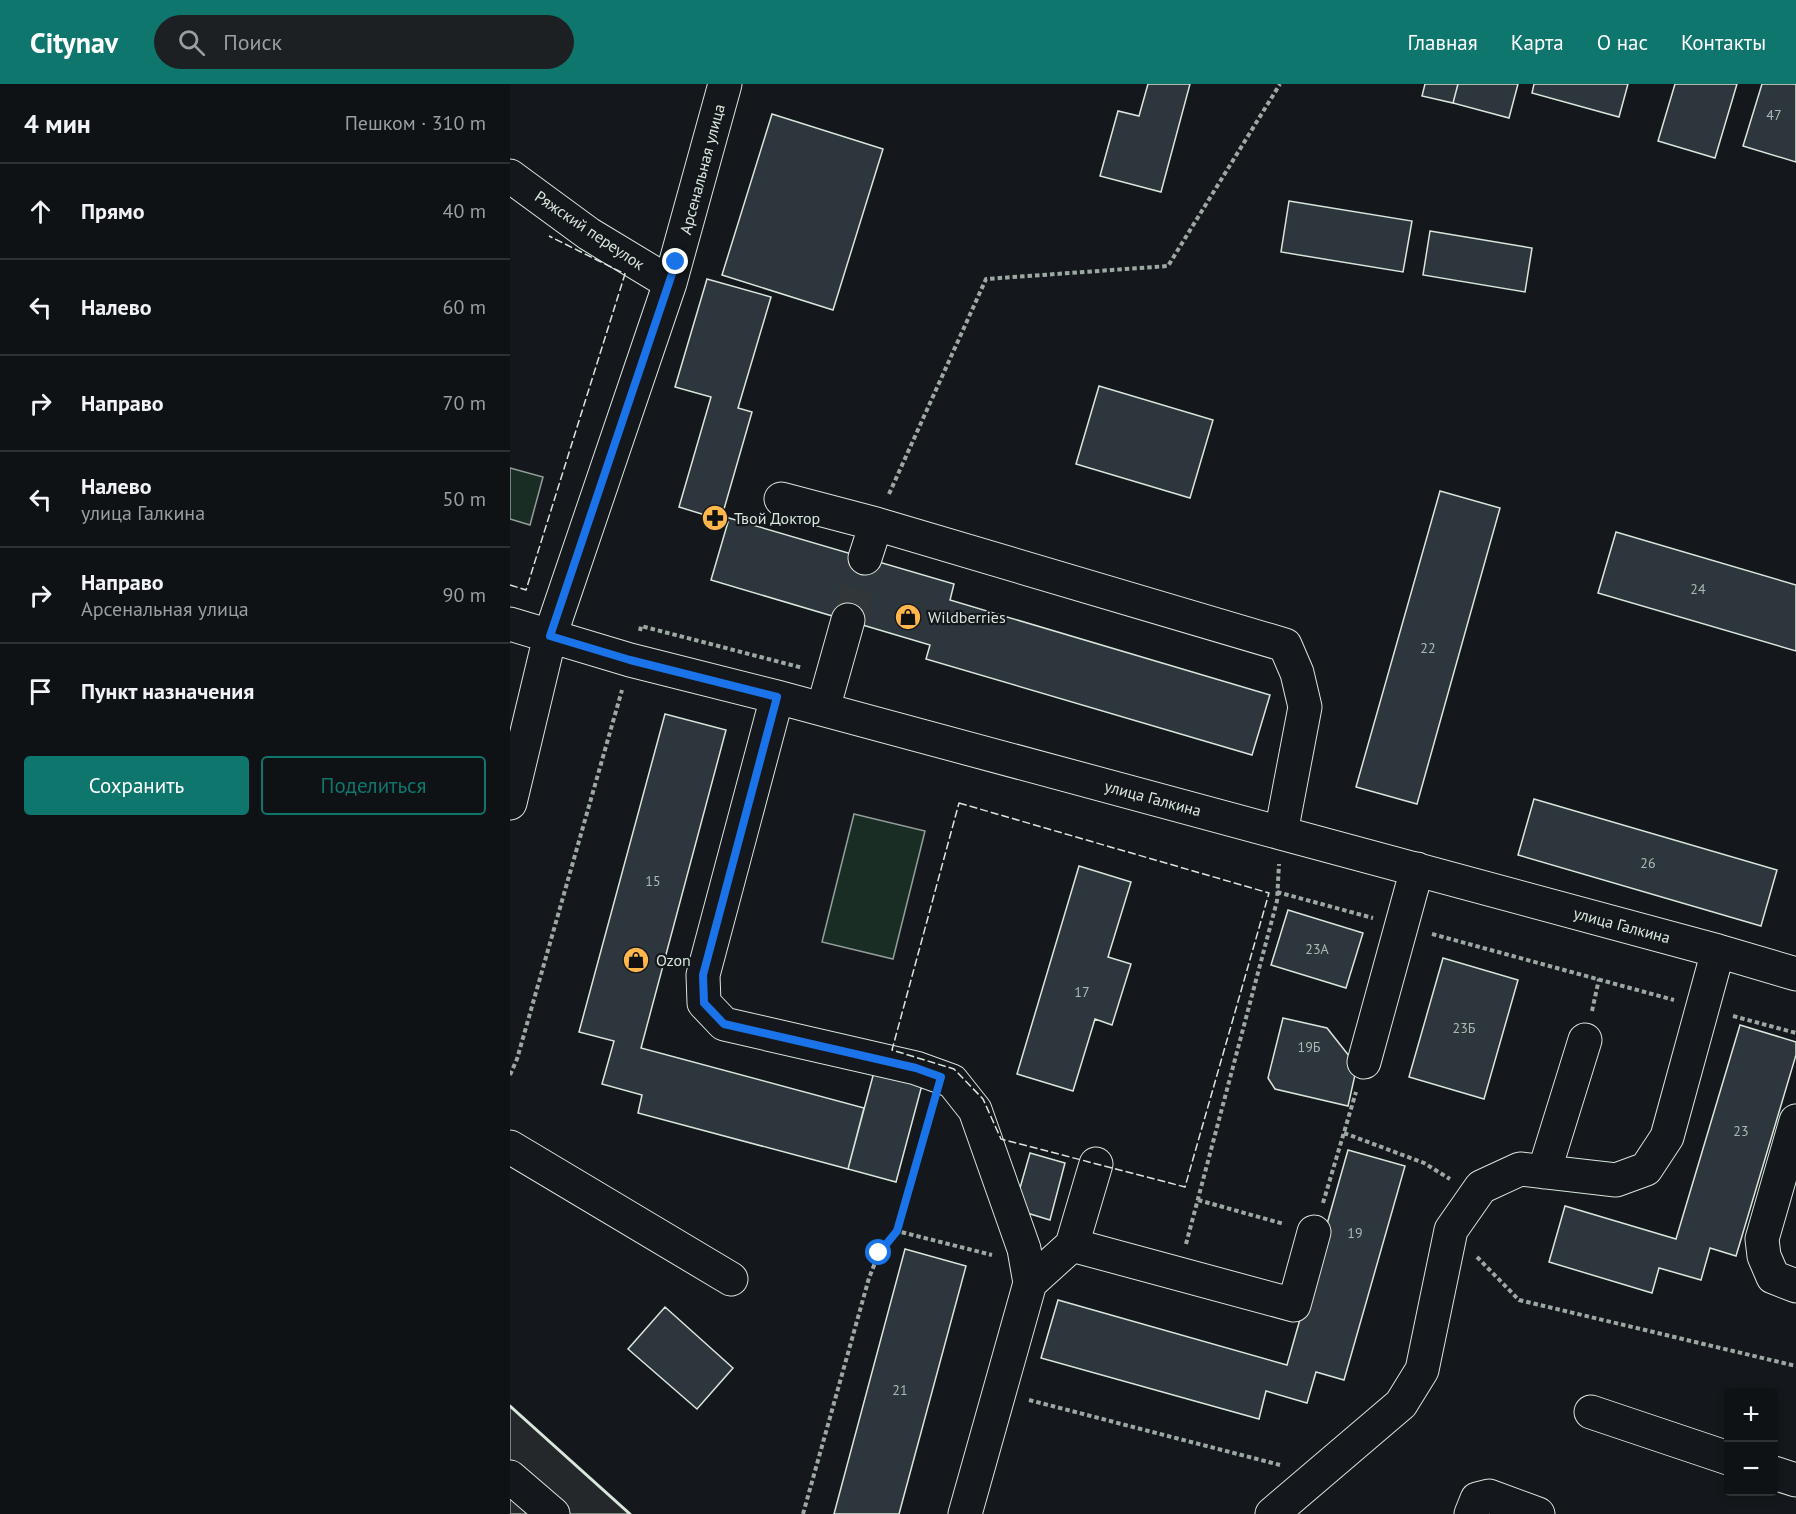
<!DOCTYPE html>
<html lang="ru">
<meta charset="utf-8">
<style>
body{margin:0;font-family:"PT Sans",sans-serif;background:#1d2022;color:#f1f3f6}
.controls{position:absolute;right:18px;bottom:18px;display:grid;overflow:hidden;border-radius:6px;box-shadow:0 3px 9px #0003}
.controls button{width:54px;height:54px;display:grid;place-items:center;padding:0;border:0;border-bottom:2px solid #2f3234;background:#0f1215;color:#f1f3f6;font:30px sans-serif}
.stop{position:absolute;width:18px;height:18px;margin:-14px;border:4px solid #1a73e8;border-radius:50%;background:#fff}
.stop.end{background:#1a73e8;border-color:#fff;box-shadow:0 2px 6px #0008}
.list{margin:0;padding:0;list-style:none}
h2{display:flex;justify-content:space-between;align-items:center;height:78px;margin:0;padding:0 24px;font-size:26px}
h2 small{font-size:20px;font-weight:400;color:#9b9ea0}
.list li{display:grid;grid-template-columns:39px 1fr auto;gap:18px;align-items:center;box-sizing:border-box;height:96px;padding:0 24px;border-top:2px solid #2f3234}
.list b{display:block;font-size:22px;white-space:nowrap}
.list p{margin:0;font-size:20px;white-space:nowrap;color:#9b9ea0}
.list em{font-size:20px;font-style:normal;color:#9b9ea0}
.actions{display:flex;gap:12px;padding:18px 24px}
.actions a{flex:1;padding:14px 0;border:2px solid #0f766e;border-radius:6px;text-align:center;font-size:21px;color:#0f766e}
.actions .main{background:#0f766e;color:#fff}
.icon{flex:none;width:33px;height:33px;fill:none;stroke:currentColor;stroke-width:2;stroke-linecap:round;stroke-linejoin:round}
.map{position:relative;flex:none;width:1286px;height:1430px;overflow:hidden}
header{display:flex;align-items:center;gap:36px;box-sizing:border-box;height:84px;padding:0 30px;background:#0f766e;color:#fff}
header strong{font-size:28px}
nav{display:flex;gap:33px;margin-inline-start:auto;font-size:21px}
.search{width:420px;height:54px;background:#1d2022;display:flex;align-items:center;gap:15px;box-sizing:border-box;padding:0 21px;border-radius:33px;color:#9b9ea0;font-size:22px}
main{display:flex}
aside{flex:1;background:#0f1215}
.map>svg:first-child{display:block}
.green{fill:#1a2d24;stroke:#939e99;stroke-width:1.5}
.parking{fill:#24282b;stroke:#939e99;stroke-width:1.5}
.building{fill:#2c363c;stroke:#d8e6dc;stroke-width:1.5}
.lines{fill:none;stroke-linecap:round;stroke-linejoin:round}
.minor-tunnel{stroke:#313739;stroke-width:33;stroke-dasharray:33 16;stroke-linecap:butt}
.minor-casing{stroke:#d8e6dc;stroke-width:35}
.path{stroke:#9da8a2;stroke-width:4;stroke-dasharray:4.5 3;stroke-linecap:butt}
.minor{stroke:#14181c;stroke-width:33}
.fence{stroke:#d8e6dc;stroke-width:1.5;stroke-dasharray:8 3;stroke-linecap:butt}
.wall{stroke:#d8e6dc;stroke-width:3}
.route{stroke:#1a73e8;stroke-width:8}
.labels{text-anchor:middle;stroke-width:4.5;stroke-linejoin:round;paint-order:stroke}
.number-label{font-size:14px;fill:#adbab4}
.street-label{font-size:16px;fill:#d8e6dc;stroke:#14181c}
.poi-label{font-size:16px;fill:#d8e6dc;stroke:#14181c;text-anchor:start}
</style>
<header>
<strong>Citynav</strong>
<div class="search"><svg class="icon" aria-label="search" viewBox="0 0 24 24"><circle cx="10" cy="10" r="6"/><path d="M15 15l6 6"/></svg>Поиск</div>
<nav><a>Главная</a><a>Карта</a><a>О нас</a><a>Контакты</a></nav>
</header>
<main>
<aside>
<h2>4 мин<small>Пешком · 310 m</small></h2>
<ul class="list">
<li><svg class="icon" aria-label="ahead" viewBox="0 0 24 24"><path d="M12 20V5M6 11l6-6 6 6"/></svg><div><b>Прямо</b></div><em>40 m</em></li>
<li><svg class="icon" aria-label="left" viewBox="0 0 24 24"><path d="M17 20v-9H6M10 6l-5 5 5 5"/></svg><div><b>Налево</b></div><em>60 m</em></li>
<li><svg class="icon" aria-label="right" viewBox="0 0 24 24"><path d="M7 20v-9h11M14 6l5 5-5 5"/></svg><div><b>Направо</b></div><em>70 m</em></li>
<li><svg class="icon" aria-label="left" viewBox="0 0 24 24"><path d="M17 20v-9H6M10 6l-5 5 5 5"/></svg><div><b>Налево</b><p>улица Галкина</p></div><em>50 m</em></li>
<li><svg class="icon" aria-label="right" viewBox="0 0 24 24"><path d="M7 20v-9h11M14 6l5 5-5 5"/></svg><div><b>Направо</b><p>Арсенальная улица</p></div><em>90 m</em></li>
<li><svg class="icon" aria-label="arrive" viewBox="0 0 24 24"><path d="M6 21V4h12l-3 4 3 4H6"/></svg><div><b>Пункт назначения</b></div></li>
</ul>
<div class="actions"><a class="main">Сохранить</a><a>Поделиться</a></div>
</aside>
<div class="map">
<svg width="1286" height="1430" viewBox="0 0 1286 1430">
<rect width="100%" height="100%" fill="#14181c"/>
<path class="green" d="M0,384L33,393L20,441L0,435Z
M344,730L415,747L383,875L312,858Z"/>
<path class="parking" d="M0,1322L120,1430H0Z"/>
<path class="building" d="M638,0H680L651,108L590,92L608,27L629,32Z
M915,0H948L943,19L912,12Z
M948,0H1008L999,34L943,19Z
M1024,0H1118L1109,33L1022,9Z
M1165,0H1227L1205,74L1148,57Z
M1252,0H1286V78L1233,62Z
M262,30L373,65L323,226L212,191Z
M779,117L902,137L893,188L771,168Z
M920,147L1022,164L1015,208L913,191Z
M197,195L261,213L228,324L242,328L212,432L444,500L440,516L760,611L742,671L416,575L420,561L201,496L218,438L169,423L201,313L165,303Z
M589,302L703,336L680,414L566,380Z
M930,407L990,424L907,720L846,703Z
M1106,448L1286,501V567L1088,509Z
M155,630L216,646L131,964L354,1024L338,1085L128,1029L132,1011L92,1000L104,957L69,948Z
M1024,715L1267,786L1251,842L1008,771Z
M569,782L621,798L598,873L621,880L602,941L585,935L563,1007L507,990Z
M778,826L853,849L836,904L761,881Z
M933,874L1008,896L974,1015L899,993Z
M773,934L817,944L847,982L838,1022L765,1005L758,994Z
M1230,941L1286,958V971L1226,1172L1200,1164L1191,1196L1149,1184L1142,1209L1039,1178L1055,1122L1166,1155Z
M364,988L412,1001L386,1098L338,1085Z
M838,1066L895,1082L834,1296L806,1288L797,1319L756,1307L749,1335L531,1274L548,1216L777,1281Z
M520,1069L555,1079L540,1136L504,1125Z
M395,1165L456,1182L389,1430H324Z
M155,1223L223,1284L187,1325L118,1265Z"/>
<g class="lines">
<path class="minor-tunnel" d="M338,536L355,474"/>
<g class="minor-casing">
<path id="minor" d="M0,92L79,150L160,199
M271,415L366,440L775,561L787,589L795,623L771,749
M355,474L366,440
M0,540L120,576L267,613L771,749L1208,867L1286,890
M267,613L193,891L194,919L214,940L406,984L442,997L465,1026L514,1165L520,1199L455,1430
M313,625L338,536
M0,719L40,552L160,199L215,0
M854,978L907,785
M1286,1037L1252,1155L1254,1172L1263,1193L1286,1202
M0,1063L221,1195
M1034,1088L1075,956
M562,1161L586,1080
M520,1199L562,1161L784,1221L804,1148
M1081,1328L1218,1374
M1264,1389L1286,1396
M0,1393L43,1430
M762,1430L891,1320L912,1286L941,1146L971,1103L1010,1085L1106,1096L1136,1085L1157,1053L1208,867
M961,1430L967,1415L979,1412L1028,1430"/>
</g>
<path class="path" d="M379,410L476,195L658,182L770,0
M130,547L131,542L293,584
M767,808L863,834
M922,850L1164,916
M1082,927L1089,895
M1223,932L1286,949
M0,991L7,975L112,606
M423,1022L387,1147L482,1171
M834,1049L914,1079L940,1095
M688,1116L774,1140
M813,1119L846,1008
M676,1160L767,817L769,780
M967,1173L1009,1216L1286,1282
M519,1316L770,1381
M293,1430L359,1194L369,1169L387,1147"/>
<use href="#minor" class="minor"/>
<path class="fence" d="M0,501L16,506L115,190L39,152
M449,719L759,809L675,1103L491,1055L473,1015L444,985L382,966Z"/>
<path class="wall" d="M0,1322L120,1430"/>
</g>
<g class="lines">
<path class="route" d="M166,178L40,552L120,576L267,613L193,891L194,919L214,940L406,984L431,993L387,1147L369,1169"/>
</g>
<defs>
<g id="pharmacy-disc" transform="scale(1.35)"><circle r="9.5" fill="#ffb74d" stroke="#14181c"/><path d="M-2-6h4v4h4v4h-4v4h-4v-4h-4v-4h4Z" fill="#111"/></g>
<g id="shop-disc" transform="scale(1.35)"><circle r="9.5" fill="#ffb74d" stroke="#14181c"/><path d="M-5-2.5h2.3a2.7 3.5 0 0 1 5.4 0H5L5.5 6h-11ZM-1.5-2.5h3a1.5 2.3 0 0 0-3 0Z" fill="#111"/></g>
</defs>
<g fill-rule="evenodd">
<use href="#pharmacy-disc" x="205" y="434"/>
<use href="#shop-disc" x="398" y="533"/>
<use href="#shop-disc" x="126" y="876"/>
</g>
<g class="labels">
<g class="number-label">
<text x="1264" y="36">47</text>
<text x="1188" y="510">24</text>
<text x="918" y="569">22</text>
<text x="1138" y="784">26</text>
<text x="143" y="802">15</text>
<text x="807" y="870">23А</text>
<text x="572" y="913">17</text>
<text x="954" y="949">23Б</text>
<text x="799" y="968">19Б</text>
<text x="1231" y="1052">23</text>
<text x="845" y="1154">19</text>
<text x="390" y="1311">21</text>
</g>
<g class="street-label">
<text transform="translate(192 85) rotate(-75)" y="6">Арсенальная улица</text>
<text transform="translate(80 146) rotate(34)" y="6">Ряжский переулок</text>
<text transform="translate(643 714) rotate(15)" y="6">улица Галкина</text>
<text transform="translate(1112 841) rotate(15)" y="6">улица Галкина</text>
</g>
<g class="poi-label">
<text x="224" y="440">Твой Доктор</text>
<text x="418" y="539">Wildberries</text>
<text x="146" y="882">Ozon</text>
</g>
</g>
</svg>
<div class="controls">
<button>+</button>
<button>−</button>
</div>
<div class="stop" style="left:369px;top:1169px"></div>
<div class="stop end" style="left:166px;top:178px"></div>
</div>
</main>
